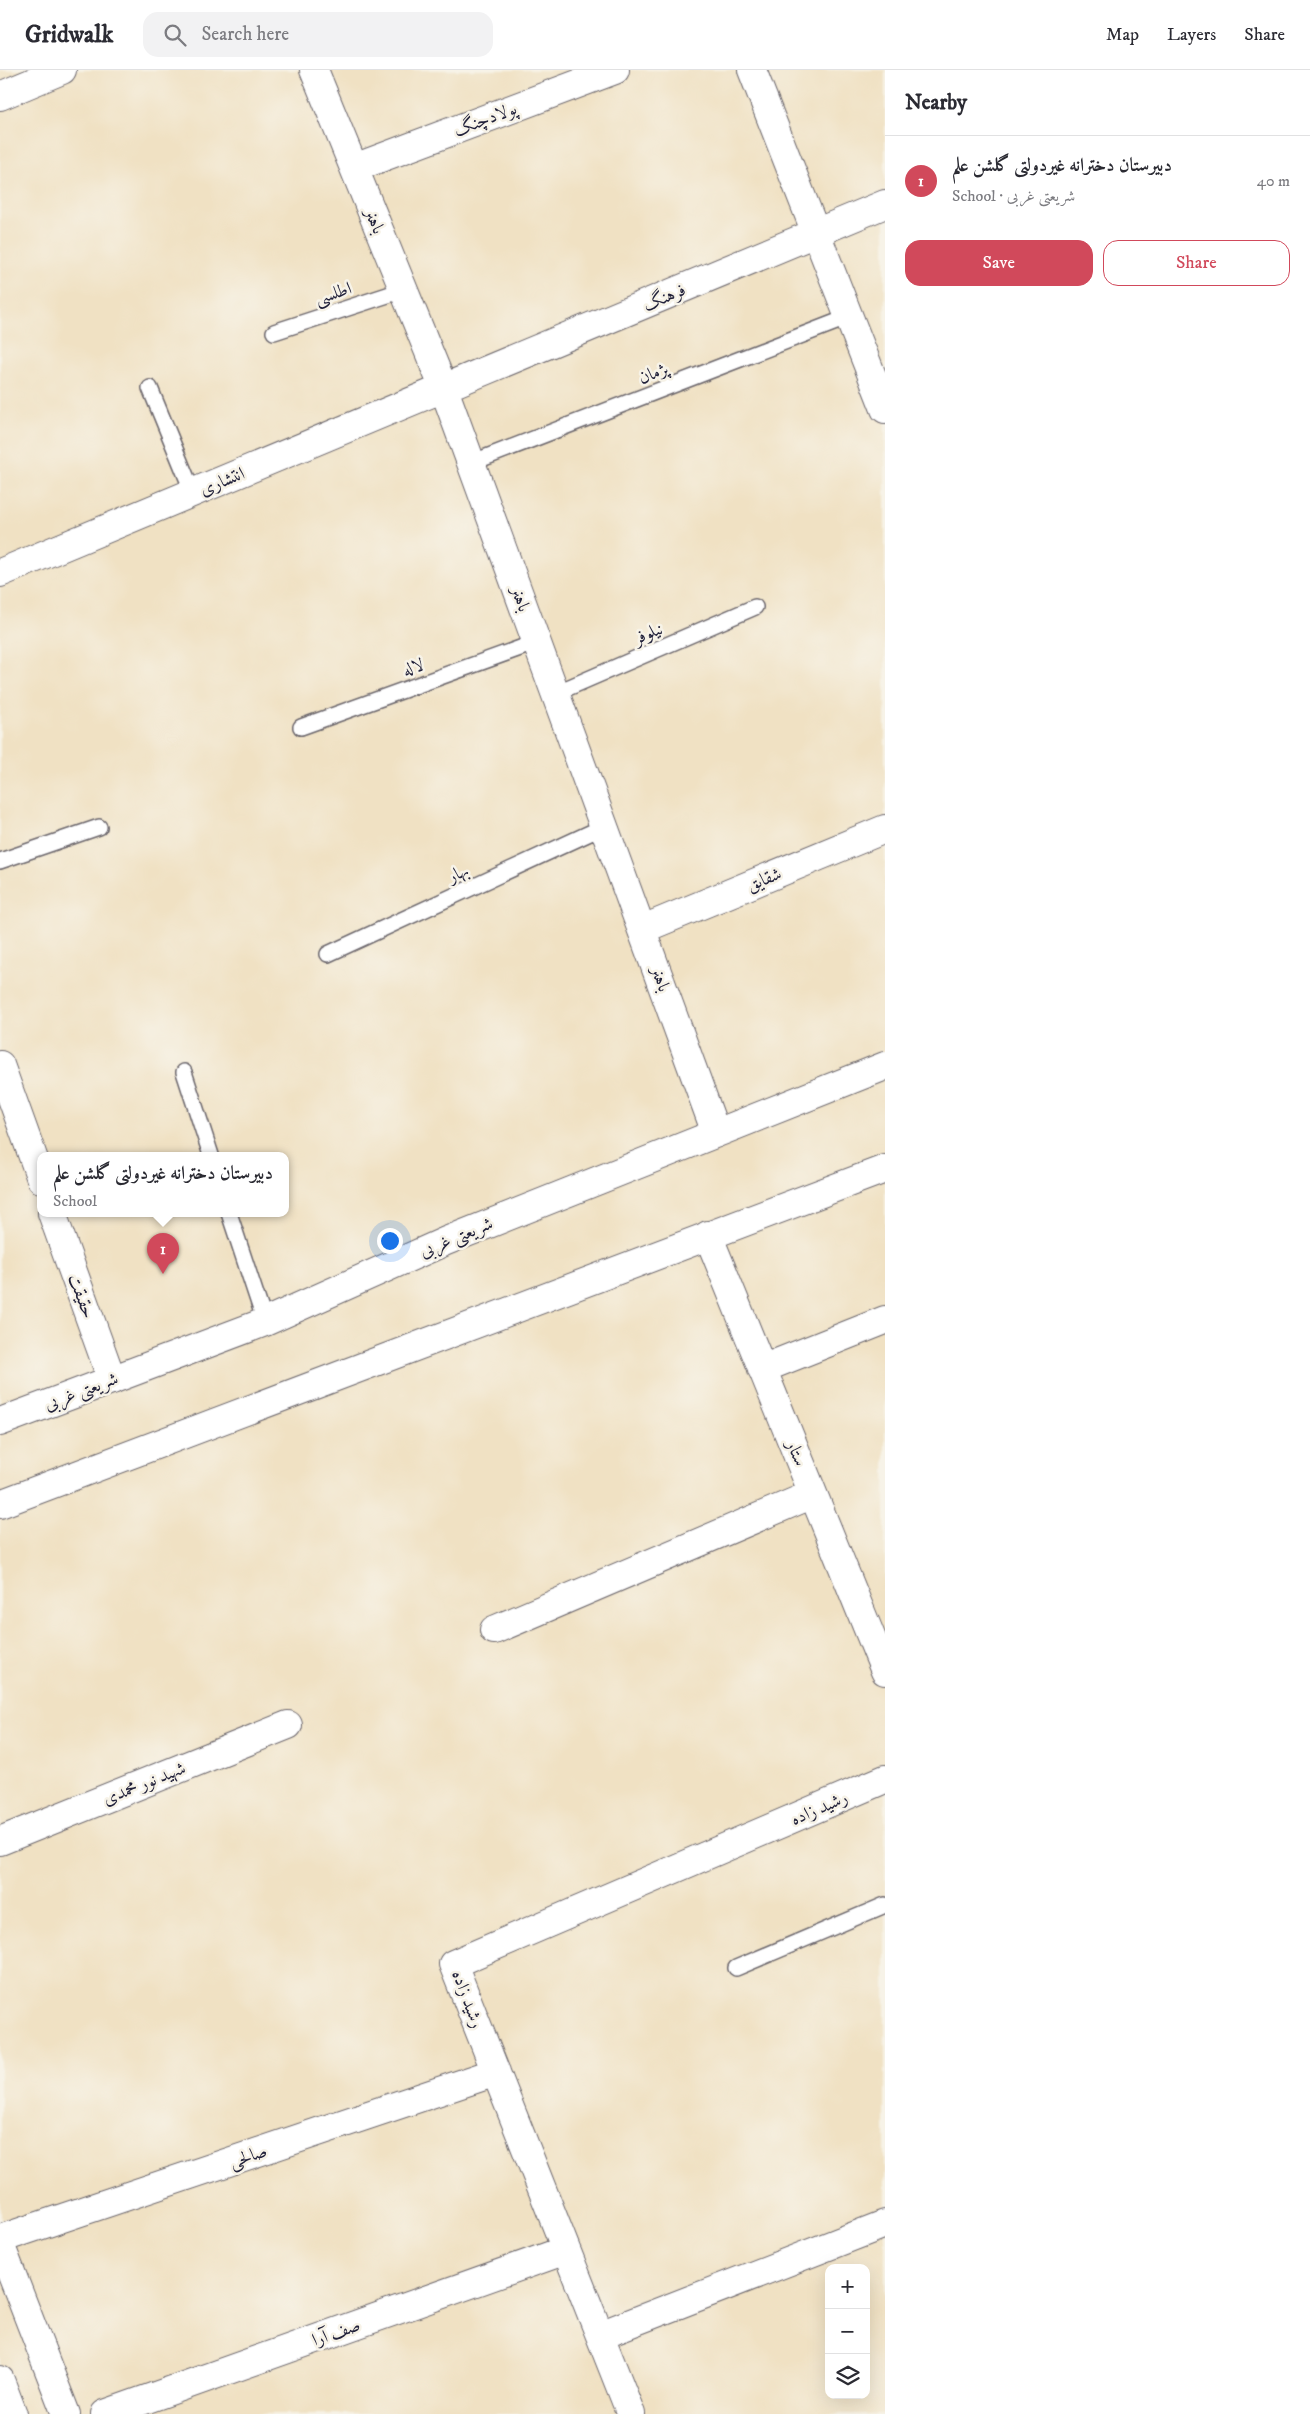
<!DOCTYPE html>
<meta charset="utf-8">
<style>
body{margin:0;font-family:"IM FELL DW Pica",Amiri,serif;background:#f2f2f3;color:#2b2b33}
.controls{position:absolute;right:15px;bottom:15px;display:grid;overflow:hidden;border-radius:10px;box-shadow:0 5px 20px #0002}
.controls button{width:45px;height:45px;display:grid;place-items:center;padding:0;border:0;border-bottom:1px solid #e1e1e2;background:#fff;color:#2b2b33;font:25px sans-serif}
.you{position:absolute;left:389px;top:1170px;width:18px;height:18px;margin:-12px;border:4px solid #fff;border-radius:50%;background:#1a73e8;box-shadow:0 0 0 8px #1a73e833}
.badge{display:grid;place-items:center;width:32px;height:32px;border-radius:50%;background:#d1495b;color:#fff;font-size:16px;font-weight:700}
.pin{position:absolute;translate:-50% -41px;filter:drop-shadow(0 1px 2px #0008)}
.pin::after{content:'';position:absolute;top:26px;width:18px;height:15px;background:inherit;clip-path:polygon(0 0,100% 0,50% 100%)}
.popup{position:absolute;left:37px;top:1082px;width:252px;height:65px;box-sizing:border-box;display:grid;place-content:center;border-radius:10px;background:#fff;filter:drop-shadow(0 1px 4px #0005);font-size:16px;white-space:nowrap;color:#7c7c81}
.popup b{font-size:19px;color:#2b2b33}
.popup::after{content:'';position:absolute;left:50%;top:100%;margin-left:-10px;border:10px solid transparent;border-top-color:#fff}
.list{margin:0;padding:0;list-style:none}
h2{display:flex;justify-content:space-between;align-items:center;height:65px;margin:0;padding:0 20px;font-size:21px}
h2 small{font-size:16px;font-weight:400;color:#7c7c81}
.list li{display:grid;grid-template-columns:32px 1fr auto;gap:15px;align-items:center;box-sizing:border-box;height:90px;padding:0 20px;border-top:1px solid #e1e1e2}
.list b{display:block;font-size:19px;white-space:nowrap}
.list p{margin:0;font-size:16px;white-space:nowrap;color:#7c7c81}
.list em{font-size:16px;font-style:normal;color:#7c7c81}
.actions{display:flex;gap:10px;padding:15px 20px}
.actions a{flex:1;padding:11px 0;border:1px solid #d1495b;border-radius:15px;text-align:center;font-size:18px;color:#d1495b}
.actions .main{background:#d1495b;color:#fff}
.icon{flex:none;width:28px;height:28px;fill:none;stroke:currentColor;stroke-width:2;stroke-linecap:round;stroke-linejoin:round}
.map{position:relative;flex:none;width:885px;height:2344px;overflow:hidden}
header{display:flex;align-items:center;gap:30px;box-sizing:border-box;height:70px;padding:0 25px;background:#fff;border-bottom:1px solid #e1e1e2}
header strong{font-size:24px}
nav{display:flex;gap:28px;margin-inline-start:auto;font-size:18px}
.search{width:350px;height:45px;background:#f2f2f3;display:flex;align-items:center;gap:12px;box-sizing:border-box;padding:0 18px;border-radius:15px;color:#7c7c81;font-size:19px}
main{display:flex}
aside{flex:1;background:#fff}
.map>svg:first-child{display:block}
.lines{fill:none;stroke-linecap:round;stroke-linejoin:round}
.lane-casing{stroke:#6a656b;stroke-width:18}
.street-casing{stroke:#6a656b;stroke-width:30}
.secondary-casing{stroke:#6a656b;stroke-width:30}
.lane{stroke:#fff;stroke-width:15}
.street{stroke:#fff;stroke-width:28}
.secondary{stroke:#fff;stroke-width:28}
.labels{text-anchor:middle;stroke-width:5;stroke-linejoin:round;paint-order:stroke}
.street-label{font-size:18px;fill:#22223b;stroke:#f7f3e8}
</style>
<header>
<strong>Gridwalk</strong>
<div class="search"><svg class="icon" aria-label="search" viewBox="0 0 24 24"><circle cx="10" cy="10" r="6"/><path d="M15 15l6 6"/></svg>Search here</div>
<nav><a>Map</a><a>Layers</a><a>Share</a></nav>
</header>
<main>
<div class="map">
<svg width="885" height="2344" viewBox="0 0 885 2344">
<rect width="100%" height="100%" fill="#f7f3e8"/>
<filter id="ink" filterUnits="userSpaceOnUse"><feTurbulence type="fractalNoise" baseFrequency=".02" numOctaves="2"/><feDisplacementMap in="SourceGraphic" scale="10" xChannelSelector="R" yChannelSelector="G"/><feConvolveMatrix kernelMatrix="1 2 1 2 8 2 1 2 1" color-interpolation-filters="sRGB"/></filter>
<filter id="wash" filterUnits="userSpaceOnUse"><feTurbulence type="fractalNoise" baseFrequency=".0096" numOctaves="4" result="noise"/><feDisplacementMap in="SourceGraphic" scale="20" xChannelSelector="R" yChannelSelector="G"/><feGaussianBlur stdDeviation="1.12" result="paint"/><feColorMatrix in="noise" values="0 0 0 0 0 0 0 0 0 0 0 0 0 0 0 0 0 1.4 0 .05"/><feComposite in="paint" operator="in"/></filter>
<g filter="url(#wash)">
<rect width="100%" height="100%" fill="#f0e1c3"/>
</g>
<g filter="url(#ink)">
<g class="lines">
<g class="lane-casing">
<path id="lane" d="M274,262L403,220
M150,318L193,423
M471,393L849,247
M556,623L755,537
M301,657L537,572
M0,791L99,757
M328,884L605,756
M184,1002L211,1085
M229,1143L265,1252
M736,1898L885,1835"/>
</g>
<g class="street-casing">
<path id="street" d="M314,0L444,319L716,1063
M752,0L885,339
M354,98L615,0
M0,503L885,134
M643,859L885,759
M0,995L41,1109
M52,1143L112,1310
M708,1165L885,1601
M762,1299L885,1250
M494,1560L813,1424
M0,1771L288,1655
M0,2169L496,2002
M600,2265L885,2154
M105,2344L566,2180
M631,2344L453,1894L885,1709"/>
</g>
<g class="secondary-casing">
<path id="secondary" d="M0,26L62,0
M0,1352L265,1252L446,1171L885,996
M0,1434L885,1099
M0,2174L66,2344
M0,2310L13,2344"/>
</g>
<use href="#lane" class="lane"/>
<use href="#street" class="street"/>
<use href="#secondary" class="secondary"/>
</g>
</g>
<g class="labels">
<g class="street-label">
<text transform="translate(485 49) rotate(-21)" y="6">پولادچنگ</text>
<text transform="translate(375 151) rotate(68)" y="6">باهنر</text>
<text transform="translate(333 223) rotate(-18)" y="6">اطلسی</text>
<text transform="translate(664 227) rotate(-23)" y="6">فرهنگ</text>
<text transform="translate(653 303) rotate(-21)" y="6">پژمان</text>
<text transform="translate(222 411) rotate(-23)" y="6">انتشاری</text>
<text transform="translate(521 529) rotate(70)" y="6">باهنر</text>
<text transform="translate(648 563) rotate(-23)" y="6">نیلوفر</text>
<text transform="translate(413 597) rotate(-20)" y="6">لاله</text>
<text transform="translate(458 803) rotate(-25)" y="6">بهار</text>
<text transform="translate(764 809) rotate(-22)" y="6">شقایق</text>
<text transform="translate(661 909) rotate(70)" y="6">باهنر</text>
<text transform="translate(456 1167) rotate(-23)" y="6">شریعتی غربی</text>
<text transform="translate(82 1226) rotate(70)" y="6">حقیقت</text>
<text transform="translate(81 1321) rotate(-21)" y="6">شریعتی غربی</text>
<text transform="translate(797 1383) rotate(68)" y="6">ستار</text>
<text transform="translate(144 1713) rotate(-22)" y="6">شهید نور محمدی</text>
<text transform="translate(819 1738) rotate(-23)" y="6">رشید زاده</text>
<text transform="translate(468 1929) rotate(70)" y="6">رشید زاده</text>
<text transform="translate(248 2086) rotate(-19)" y="6">صالحی</text>
<text transform="translate(336 2262) rotate(-20)" y="6">صف آرا</text>
</g>
</g>
</svg>
<div class="controls">
<button>+</button>
<button>−</button>
<button><svg class="icon" aria-label="layers" viewBox="0 0 24 24"><path d="M12 4l9 5-9 5-9-5zM3 14l9 5 9-5"/></svg></button>
</div>
<div class="you"></div>
<div class="pin badge" style="left:163px;top:1204px">1</div>
<div class="popup"><b>دبیرستان دخترانه غیردولتی گلشن علم</b>School</div>
</div>
<aside>
<h2>Nearby<small></small></h2>
<ul class="list">
<li><span class="badge">1</span><div><b>دبیرستان دخترانه غیردولتی گلشن علم</b><p>School · شریعتی غربی</p></div><em>40 m</em></li>
</ul>
<div class="actions"><a class="main">Save</a><a>Share</a></div>
</aside>
</main>
